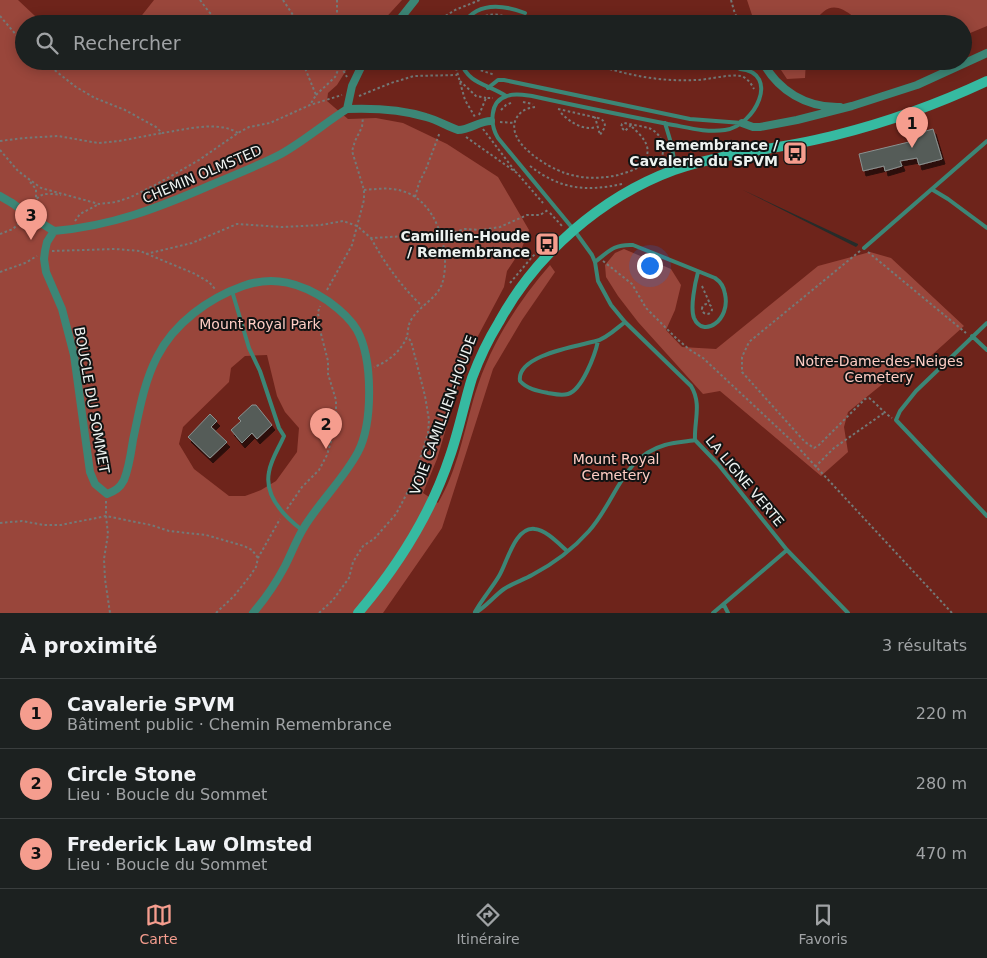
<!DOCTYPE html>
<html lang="fr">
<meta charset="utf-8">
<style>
body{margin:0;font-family:"DejaVu Sans",sans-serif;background:#292e2d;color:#f1f3f6}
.you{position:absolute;left:649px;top:265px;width:18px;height:18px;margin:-12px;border:4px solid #fff;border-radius:50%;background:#1a73e8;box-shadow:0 0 0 8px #1a73e833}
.badge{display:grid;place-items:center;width:32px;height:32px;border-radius:50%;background:#f59d8e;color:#111;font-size:16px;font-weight:700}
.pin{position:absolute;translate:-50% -41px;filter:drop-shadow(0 1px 2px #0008)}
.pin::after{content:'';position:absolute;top:26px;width:18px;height:15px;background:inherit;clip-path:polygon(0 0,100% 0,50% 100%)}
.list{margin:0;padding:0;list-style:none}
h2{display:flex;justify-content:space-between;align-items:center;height:65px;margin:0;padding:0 20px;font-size:21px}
h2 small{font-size:16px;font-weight:400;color:#a0a3a5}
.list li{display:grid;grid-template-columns:32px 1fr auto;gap:15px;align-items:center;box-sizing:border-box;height:70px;padding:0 20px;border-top:1px solid #3a3e3e}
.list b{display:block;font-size:19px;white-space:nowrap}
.list p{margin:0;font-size:16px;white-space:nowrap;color:#a0a3a5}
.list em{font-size:16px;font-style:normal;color:#a0a3a5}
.icon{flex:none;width:28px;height:28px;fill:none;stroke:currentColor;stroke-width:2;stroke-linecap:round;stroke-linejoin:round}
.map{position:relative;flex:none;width:987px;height:613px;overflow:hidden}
.search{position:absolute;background:#1c2120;box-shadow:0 2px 12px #0003;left:15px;right:15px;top:15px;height:55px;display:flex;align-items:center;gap:12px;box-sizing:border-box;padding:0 18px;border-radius:28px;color:#a0a3a5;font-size:19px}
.sheet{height:275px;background:#1c2120}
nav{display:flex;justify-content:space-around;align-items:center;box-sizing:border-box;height:70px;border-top:1px solid #3a3e3e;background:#1c2120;font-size:14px;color:#a0a3a5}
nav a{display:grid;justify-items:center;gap:2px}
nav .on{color:#f59d8e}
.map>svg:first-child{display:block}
.green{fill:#6e241b;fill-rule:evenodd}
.forest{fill:#99463b;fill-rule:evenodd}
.building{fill:#545b59;stroke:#8a9290;filter:url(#shadow)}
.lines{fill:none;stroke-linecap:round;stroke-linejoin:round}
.path{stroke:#737977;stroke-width:2;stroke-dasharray:2.5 2.5;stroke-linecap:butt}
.lane{stroke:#3c8676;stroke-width:4}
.street{stroke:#3c8676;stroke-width:8}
.secondary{stroke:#36baa1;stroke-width:10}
.street-bridge{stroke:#3c8676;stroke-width:8}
.labels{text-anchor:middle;stroke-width:4;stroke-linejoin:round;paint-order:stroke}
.poi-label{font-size:14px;font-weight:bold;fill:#eef3f1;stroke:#111313;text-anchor:end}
.street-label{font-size:14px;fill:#eef3f1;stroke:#111313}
.park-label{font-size:14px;fill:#fecdc4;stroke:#111313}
</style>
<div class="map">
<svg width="987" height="613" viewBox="0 0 987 613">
<defs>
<filter id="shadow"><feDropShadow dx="3" dy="5" stdDeviation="0" flood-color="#0009"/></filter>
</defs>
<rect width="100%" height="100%" fill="#252c2a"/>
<path class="green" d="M0,0H987V613H0ZM24,24H963V61H24ZM743,190L858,244V245L856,247Z"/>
<path class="forest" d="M0,0H18L35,16L47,24H24V61H352L337,85L328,93L327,101L348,119L376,118L403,123L447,144L498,177L529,230L521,250L507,271L504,287L478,336L463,371L437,459L423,493L438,503C458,469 464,430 475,394C490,345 517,303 550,265L555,272L522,320L493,369L442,528L383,613H0ZM267,355L277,396L285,412L299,428L297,452L276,481L261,490L245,496H229L194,469L179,444L183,427L229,382L231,368L245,356Z
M154,0H402L380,24H135Z
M747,0H987V26L963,36V24H855L854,17C835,2 826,5 813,24H755Z
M775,61H806L805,78L787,79Z
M624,249L671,269L681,285L675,310L666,330L682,347L716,349L818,266L870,252L891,258L964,326L923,363L890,378L848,412L844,427L848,452L821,476L720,391L703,394L638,322L618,296L606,277L605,265L615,253Z"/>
<path class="building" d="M933,129L942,159L919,165L917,158L900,161L902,166L885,171L884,166L863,171L859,154L913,141L911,135Z
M252,405H256L272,425L257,439L252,433L242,443L231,430L241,421L238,418Z
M210,414L217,421L211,427L227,442L210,458L188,437Z"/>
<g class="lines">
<path class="path" d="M200,0L209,12L222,24
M283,0L299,24
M337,0V24
M731,0L735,14L742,24
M0,16L24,44
M433,24L455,10L480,0
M473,24C487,10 504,13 518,24
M43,61L76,87L95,98L125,110L156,127L162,133C184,130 218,120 238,133
M299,61L305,68L316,95L310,105
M344,61L343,70L347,77
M469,61L480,70L495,75
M586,61C620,74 658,82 695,80C709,80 726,74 741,76C747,78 751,83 754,89
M456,68L465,100L475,117
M460,81L476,96L486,98
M316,95L335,77L342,61
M359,96L391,83L414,76L457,75
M523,102L533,104
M535,107C527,108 520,111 516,119C505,142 547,167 565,173C582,179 600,179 618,175C627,172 639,170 644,161C654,147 641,135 631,126
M558,109L598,118C603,119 605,122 605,127L600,135L595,117
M501,110L506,105L513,102
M561,113C570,122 583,131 596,127
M479,115L486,98H493
M500,122L515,123
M631,125L625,131L621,127L622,124L624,123C633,125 643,126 651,129C666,137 666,155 657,166
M483,129L515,171
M466,137L517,173L543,203
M0,141L24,138L58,136L98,143L119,141L162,133
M0,150L18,171L41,188L99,204L116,202L131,197L157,184L199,160L238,133L249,127L270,123L310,105L342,95
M530,166C560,189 585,192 622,184
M30,182L36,189V198
M364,190C377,189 390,187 402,191C437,200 452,253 442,284C436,300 417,307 410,322C408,326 408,332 407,337C401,351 388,362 374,367
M415,197L419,183L426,169L440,132
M31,207C40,192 44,193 61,195
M550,213L562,226
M75,221L80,214L99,204
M0,234L13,229L22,220
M371,238C385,264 401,286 422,306
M52,251L115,249L140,251L193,273L209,282L215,289
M860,251L749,342L742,357V372L805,442L814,448L819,445L865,399L869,398C877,404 883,412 892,418
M868,252L966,333
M146,254L192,243L237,224L282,227L321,225L343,221L357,226L371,238L409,236L439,232L452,233L465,229L482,230L500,227L527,215H540L548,210
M603,261L632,284L646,308L677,339L690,350L703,358L794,443L952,613
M0,272L25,263L37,256
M510,283L532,257L541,249
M702,286L710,304
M327,290L352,245L364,200V190L352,151L355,141L362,127L363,117
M702 309a5 5 0 1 1 10 0a5 5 0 1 1-10 0Z
M815,467L834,448L884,413
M106,501V516L108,534L104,559L105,579L110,613
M287,509L302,487L319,470L327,455L336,424V400L328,374V361L320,330L318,312L320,306
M0,523L22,521L44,525H61L106,516L151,525L169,531L206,535L244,546L252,550L258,558
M216,613L234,596L250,576L256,567L258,558L280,519
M319,613L333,600L349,578L353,562L363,546L374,539L396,514L413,482L428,433L429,420L425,396L411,341L407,337"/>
<path class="lane" d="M463,24C478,1 504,5 525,13
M460,61C470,86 487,83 506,96
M740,69C781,73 755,126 725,130C706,133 686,127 668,124C622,115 577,106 532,96C524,95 515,93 507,96C489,101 490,125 498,138L574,230L592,255L595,262L598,281L611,305L625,322L691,386C702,404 694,421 695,440L718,464L787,550L848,613
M488,88L498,80H504L690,119L742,123
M665,123L671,143L676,170
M933,190L948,199L987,228
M864,248L987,141
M595,262C609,251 614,244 633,245L715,278C721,282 724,287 725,294C731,320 703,339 694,318C690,308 695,283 698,272
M232,291L249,348L260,371L279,428L284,436C279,448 271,459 269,472C264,496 285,517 302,530
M987,323L916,391L900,411L896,420L987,516
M972,336L987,350
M598,341C595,355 582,390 568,394C561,396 554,394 548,393C538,391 527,389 520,381C516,355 578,346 596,341C606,339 617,328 625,322
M724,605L728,613
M475,612C482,599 492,588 499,576C507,563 515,526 535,529C546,530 559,544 567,551
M475,613C486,607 494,596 504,589C513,583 523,580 532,575C553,564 573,549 589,531C616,501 622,457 665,445C675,442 685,442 695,440
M713,613L787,550"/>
<path class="street" d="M396,24L415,0
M762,61C778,91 807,108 840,107
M347,109C373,108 400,109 426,117C437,120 447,126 458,130C470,130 479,121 491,121
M742,123L753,127H760L797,120L852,106L917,85L987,53
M0,196L12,203
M33,218L54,231L47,242L45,251L44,259L46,272L62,309L74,355L90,472L95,484L107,494C115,491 120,488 124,480C129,468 131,453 133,440C139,412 144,382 157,357C174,323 209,298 243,286C274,275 301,283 328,301C339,309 350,318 357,330C373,359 373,423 358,452C343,480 319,502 303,529C296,541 291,554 285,566C276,583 265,599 253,613
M54,231C112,226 158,208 211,185C234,175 258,166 281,154C304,141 325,123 347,109L352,86L364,61"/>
<path class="secondary" d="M358,613C398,566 431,514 450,456C459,430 464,404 472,378C479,359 488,340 499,322C536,254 601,197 674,170C726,152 783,149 836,135C888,122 938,104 987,81"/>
<path class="street-bridge" d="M12,203L33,218"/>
</g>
<defs>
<g id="bus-square" transform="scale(1.25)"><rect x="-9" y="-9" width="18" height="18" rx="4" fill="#f59d8e" stroke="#111313"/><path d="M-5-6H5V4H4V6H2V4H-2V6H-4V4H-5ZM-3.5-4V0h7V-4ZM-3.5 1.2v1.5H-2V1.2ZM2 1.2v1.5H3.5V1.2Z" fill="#111"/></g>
</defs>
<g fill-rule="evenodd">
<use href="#bus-square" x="795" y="153"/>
<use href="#bus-square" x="547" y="244"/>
</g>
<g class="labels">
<g class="poi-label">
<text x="778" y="150">Remembrance /<tspan x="778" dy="16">Cavalerie du SPVM</tspan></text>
<text x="530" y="241">Camillien-Houde<tspan x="530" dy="16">/ Remembrance</tspan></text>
</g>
<g class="street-label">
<text transform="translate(202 174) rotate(-23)" y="5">CHEMIN OLMSTED</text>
<text transform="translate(92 400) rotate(80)" y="5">BOUCLE DU SOMMET</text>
<text transform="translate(443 415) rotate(-70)" y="5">VOIE CAMILLIEN-HOUDE</text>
<text transform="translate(745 481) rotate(50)" y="5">LA LIGNE VERTE</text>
</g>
<g class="park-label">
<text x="260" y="329">Mount Royal Park</text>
<text x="879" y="366">Notre-Dame-des-Neiges<tspan x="879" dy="16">Cemetery</tspan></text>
<text x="616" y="464">Mount Royal<tspan x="616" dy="16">Cemetery</tspan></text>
</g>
</g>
</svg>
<div class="you"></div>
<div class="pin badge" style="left:912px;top:148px">1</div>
<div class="pin badge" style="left:326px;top:449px">2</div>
<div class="pin badge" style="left:31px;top:240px">3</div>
<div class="search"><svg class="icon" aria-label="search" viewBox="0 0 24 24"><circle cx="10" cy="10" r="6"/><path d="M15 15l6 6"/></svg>Rechercher</div>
</div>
<section class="sheet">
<h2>À proximité<small>3 résultats</small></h2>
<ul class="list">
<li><span class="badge">1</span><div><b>Cavalerie SPVM</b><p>Bâtiment public · Chemin Remembrance</p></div><em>220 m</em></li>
<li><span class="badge">2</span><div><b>Circle Stone</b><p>Lieu · Boucle du Sommet</p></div><em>280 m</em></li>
<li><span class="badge">3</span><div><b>Frederick Law Olmsted</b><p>Lieu · Boucle du Sommet</p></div><em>470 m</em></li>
</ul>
</section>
<nav>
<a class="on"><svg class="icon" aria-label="map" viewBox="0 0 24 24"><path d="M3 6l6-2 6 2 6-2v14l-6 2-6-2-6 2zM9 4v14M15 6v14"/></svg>Carte</a>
<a><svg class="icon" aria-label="directions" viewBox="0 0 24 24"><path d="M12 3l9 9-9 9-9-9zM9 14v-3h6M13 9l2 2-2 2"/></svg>Itinéraire</a>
<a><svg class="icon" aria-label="saved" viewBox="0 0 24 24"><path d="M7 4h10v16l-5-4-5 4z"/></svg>Favoris</a>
</nav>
